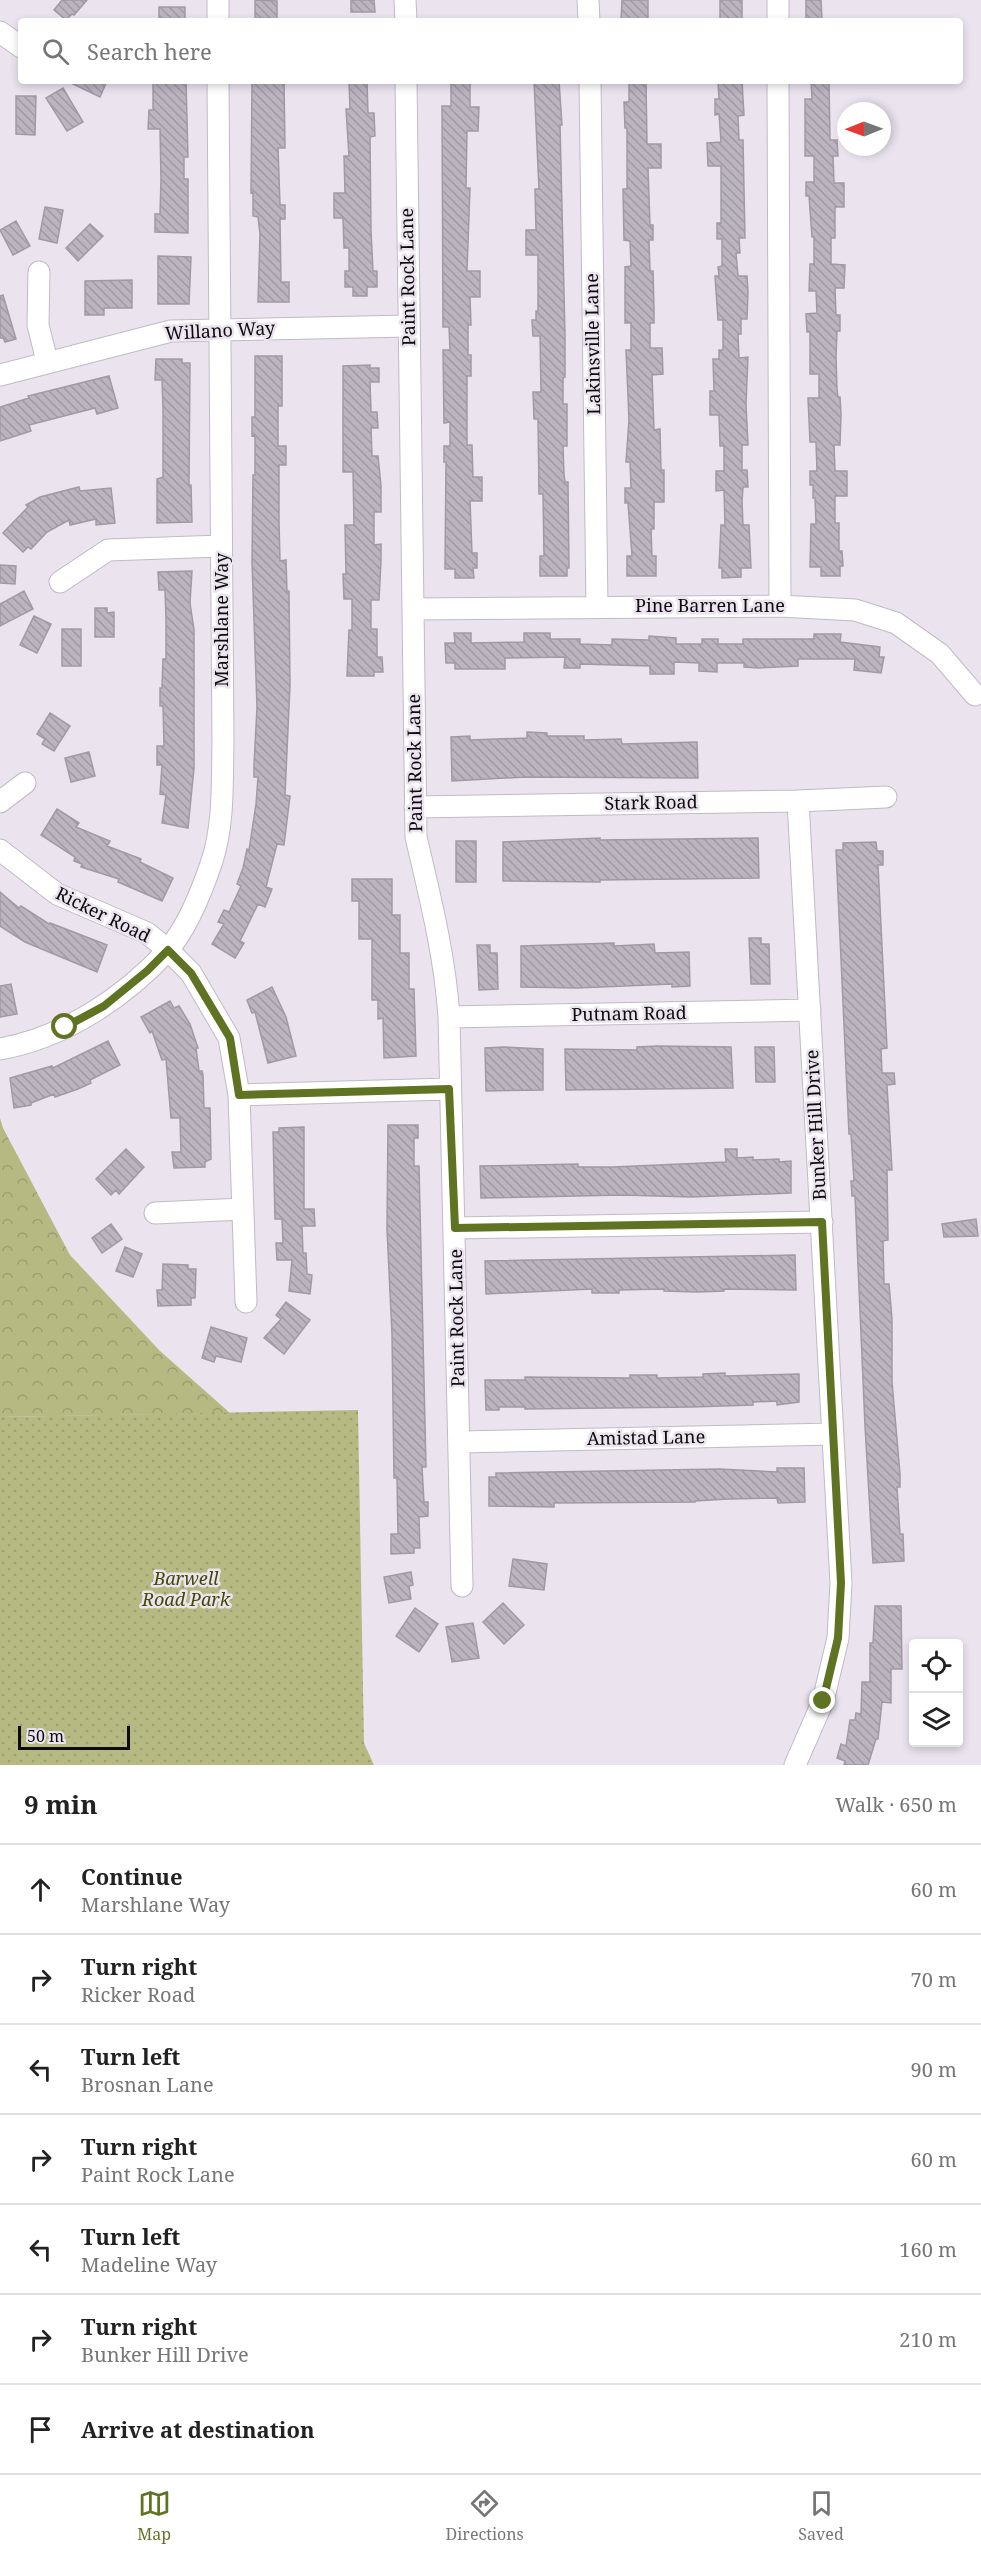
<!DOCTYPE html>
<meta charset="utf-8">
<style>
body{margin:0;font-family:"Noto Serif",serif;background:#f2f2f2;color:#222}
.controls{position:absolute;right:18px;bottom:18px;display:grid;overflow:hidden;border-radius:6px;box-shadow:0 3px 9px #0003}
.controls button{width:54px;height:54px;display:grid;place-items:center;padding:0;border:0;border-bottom:2px solid #e0e0e0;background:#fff;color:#222;font:30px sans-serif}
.compass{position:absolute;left:837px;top:102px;width:54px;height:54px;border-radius:50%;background:#fff;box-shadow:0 3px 9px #0003;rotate:269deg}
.scale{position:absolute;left:18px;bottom:15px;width:112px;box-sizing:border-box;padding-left:6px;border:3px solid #0d0b0e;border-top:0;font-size:16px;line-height:21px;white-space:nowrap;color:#0d0b0e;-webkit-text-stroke:4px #ebe4ef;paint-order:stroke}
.stop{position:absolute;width:18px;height:18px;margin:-14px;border:4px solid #5f7322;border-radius:50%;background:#fff}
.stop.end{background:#5f7322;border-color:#fff;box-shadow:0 2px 6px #0008}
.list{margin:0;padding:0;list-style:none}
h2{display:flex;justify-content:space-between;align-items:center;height:78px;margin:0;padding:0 24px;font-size:26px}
h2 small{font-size:20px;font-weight:400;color:#767676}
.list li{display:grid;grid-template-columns:39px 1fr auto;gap:18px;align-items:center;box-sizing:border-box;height:90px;padding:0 24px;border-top:2px solid #e0e0e0}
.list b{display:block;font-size:22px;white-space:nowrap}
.list p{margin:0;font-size:20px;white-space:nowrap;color:#767676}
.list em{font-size:20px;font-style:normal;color:#767676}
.icon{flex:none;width:33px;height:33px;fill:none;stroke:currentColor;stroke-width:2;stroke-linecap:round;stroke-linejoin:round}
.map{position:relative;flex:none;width:981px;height:1765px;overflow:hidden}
.search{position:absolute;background:#fff;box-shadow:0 3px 9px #0003;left:18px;right:18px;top:18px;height:66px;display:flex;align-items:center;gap:15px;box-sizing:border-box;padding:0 21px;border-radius:6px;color:#767676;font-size:22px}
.sheet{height:708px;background:#fff}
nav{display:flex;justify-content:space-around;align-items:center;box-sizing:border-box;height:84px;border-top:2px solid #e0e0e0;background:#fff;font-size:16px;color:#767676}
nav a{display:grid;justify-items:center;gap:3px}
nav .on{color:#5f7322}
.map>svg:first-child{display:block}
.forest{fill:url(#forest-crowns)}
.park{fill:url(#park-dots)}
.building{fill:url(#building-back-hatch);stroke:#a19aa5;stroke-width:1.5}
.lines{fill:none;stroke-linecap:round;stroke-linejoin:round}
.minor-casing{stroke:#c1bac5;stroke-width:23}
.minor{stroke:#fff;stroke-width:21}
.route{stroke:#5f7322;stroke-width:8}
.labels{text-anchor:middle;stroke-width:5;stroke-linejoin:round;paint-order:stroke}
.street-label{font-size:18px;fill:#0d0b0e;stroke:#ebe4ef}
.park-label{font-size:18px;font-style:italic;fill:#454704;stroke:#ebe4ef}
</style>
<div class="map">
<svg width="981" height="1765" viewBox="0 0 981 1765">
<defs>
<pattern id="forest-crowns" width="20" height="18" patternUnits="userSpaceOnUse" patternTransform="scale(1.5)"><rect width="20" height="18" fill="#b6ba82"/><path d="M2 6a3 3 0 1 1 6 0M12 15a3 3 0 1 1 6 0" fill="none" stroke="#9b9f6f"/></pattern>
<pattern id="park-dots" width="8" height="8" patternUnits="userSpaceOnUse" patternTransform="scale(1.5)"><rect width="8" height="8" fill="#b6ba82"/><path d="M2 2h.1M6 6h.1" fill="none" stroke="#9b9f6f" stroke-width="1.8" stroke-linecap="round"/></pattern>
<pattern id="building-back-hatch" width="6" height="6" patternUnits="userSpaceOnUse" patternTransform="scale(1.5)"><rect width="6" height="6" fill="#bcb5c0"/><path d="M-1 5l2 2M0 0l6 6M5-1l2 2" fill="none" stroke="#a09aa4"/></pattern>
</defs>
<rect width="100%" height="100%" fill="#ebe4ef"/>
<path class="forest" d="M0,1118L3,1128L70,1255L160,1351L230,1413L0,1417Z"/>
<path class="park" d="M358,1410L364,1743L374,1765H0V1417Z"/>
<path class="building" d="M62,0H87L74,15L72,14L66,20L54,10Z
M255,0L277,1V19L255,18Z
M351,0H374L375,12H351Z
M622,0H648V21H621Z
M720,0H742V21H720Z
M806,0H821L822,21H806Z
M159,7H185V21H159Z
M67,81H107L100,97Z
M153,81H186L188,157H184V179H188V233L155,232V214H160L161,179L160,129H148L149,110H153Z
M252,81H284L285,148H278L280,205H285V219H280L281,282H289V302H258L260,234L258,217L253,216V192L251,193Z
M349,81H367L368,113H374L375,136L370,137L371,231L373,271H377V287H367V296H353V287H345V271H349V248H344L343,218H334V193H345L344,156H349L346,109H350Z
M451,81H470V107H479L478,131H467L466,188H470L467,271H480V297H470L471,325H468V355H471V376H467V445H472L473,477H482V501H470L472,553H477V568H473L474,578H455V569H445L446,462H444V446H450V422L444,423L443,350H450L449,327H443L442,106H451Z
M534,81H559L562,125H560L565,335V377L563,378V404H567V446H563L564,474L565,482H568L569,568H567V576H540V556H544L543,494H539L538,419H534L533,392H541L540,336H533L532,320H536V311H538V255H526V230H536L535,189H539Z
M629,81H646L647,144H661V168H648L650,225H653V240H649L650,271H653L654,308V323H650V348H662L663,374L652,375L654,430L660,429L661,470H664V502H654V529H651L652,556H656V576H627V556H632L628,503H625V488H631L630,462H626L629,420L626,350H631V323H625V267L631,266L630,241L624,240L623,189H627V128H625L624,102H629Z
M718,81H742L744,115L738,116L739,140H743L745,238H739L740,253H736L738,276H747L748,292L747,319H741V334H738L739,358L748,357L746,404L748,445H742V470H747L748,487H743L742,501L743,525H749L751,568H741V577L722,578V568H719L721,525H725L724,490L716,491V471H724V446H720L719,415H710V391H714L713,359H719V350H723V320H718L715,276H719L718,267L722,266V239H717V223H721V166H708L707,143L721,142L719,114L715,115V99H719Z
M811,81H829L830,140H837L838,156H833L834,183H844V207H835V238H831V264L845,265L844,288H835L836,315H840V331H837L836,357L837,389L838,397H840L841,414L840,445H834L835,471H847V496H835V523H839V551H842L843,566H840V576H821V567H810L811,524H816L815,498H813V485H810V471H817L816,442H810L808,398H819V374H810V332H807L806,314L817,313L816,291H809L810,264H814V237H812L809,196H806V182H814V156H805V99H812Z
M63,88L83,122L67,131L46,98Z
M16,96H36L35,135L16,134Z
M45,207L63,210L57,243L39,239Z
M16,221L30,246L13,255L0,230Z
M90,224L103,236L78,261L66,248Z
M158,256L191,257L189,304H158Z
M132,280V308H104V315H85V281Z
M3,295L16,339L5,342L3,338H0V296Z
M255,356H282V406H278V446H286V465H279V522L280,561L286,560L287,591H289L290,685L285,795L290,796L284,845L277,844L266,887L272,889L265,907L258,904L240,941L244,943L235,958L212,944L224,924L218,922L224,910L229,912L241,886L237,884L243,868L247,849L249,850L256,804L258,777H254V765L257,707L252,562L253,475H255V435L252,436V417H255Z
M156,359H182V363H190L189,485H191L192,522L157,523V479L163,477V409L162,380H155Z
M370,365V368H379V382H370L371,412H377L378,428H371L372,456H378L381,486V512H374V545L381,544V560L379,600H371V629H377V657H382L383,672H374V676H347L349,630H352V599H344L343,574H346L345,525H354L353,472H343V366Z
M109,376L118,408L97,414L95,408L29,425L31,431L0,441V407L29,398L28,396Z
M79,487L80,491L111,488L115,523L96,525V519L70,525L69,520L47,532L31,549L28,547L23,552L3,533L28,507L26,505L40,497Z
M0,565L16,566L15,584L0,583Z
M192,571L190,603L194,630V768L188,828L162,823L166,795L160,794L162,765H157V746H164L163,706H160V688H162L163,659H166V619L165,590H159L158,572Z
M24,591L33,609L0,626V604Z
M95,608H107V613L114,612V637H95Z
M34,616L51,624L37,653L20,645Z
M62,629H81V666H62Z
M454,633H471V643L524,642V633H550V639H580V644L612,645V639L649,640V636L676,638V644H702V639H718V644H743V639H814V634H841L840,642L880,647L879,657H884L881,673L854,670L855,659H798V666L759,668L744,667V663H717V672L699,671V663L674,662V674H650V666L580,664V668H564L565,657L505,658V669H455V663H446L445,643H455Z
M50,713L70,726L54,751L42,744L45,739L37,734Z
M527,732L547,733V736H584V740L621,739L622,744L697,742L698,778L526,777L452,781L451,737L470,736V740L527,738Z
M89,752L95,776L71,782L65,758Z
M57,809L79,823L76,827L110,841L107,846L141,859L140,862L173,878L162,901L118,882L119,879L81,867L82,864L74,861L75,857L41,835Z
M600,838V840L758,838L759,878L600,880V882L503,881V842Z
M456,841H476V882H456Z
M876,842L877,851H883V865H878L887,1048L881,1049L882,1073H894L895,1084L887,1085L892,1170H887L888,1240L883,1241L884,1284H889L892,1319V1382L900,1474V1487H897L900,1534H903L904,1561L873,1563L865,1426L855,1196H852L851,1181H854L851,1134H849L836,850H843V843Z
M352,879H392V915H400V953H409V989H414L416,1056L384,1058L383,1018L378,1019V1000H372V939H359V901H352Z
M0,892L19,908L21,906L49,924L50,923L107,945L97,972L25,942L0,926Z
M749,938H761V944H769L770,984H751Z
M614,943V946L654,944L655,953L689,952L690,986L672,987V984L577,988L521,987V946Z
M477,945H490V953H497L498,989L479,990Z
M11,984L17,1014L0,1017V986Z
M272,987L286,1017L296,1056L268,1063L255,1012L252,1013L247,1000Z
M170,1001L174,1008L179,1006L190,1024L198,1048H196L199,1071H202L203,1075L204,1108H210L211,1159L205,1162V1167L174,1168L172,1152H181L180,1118H171L166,1059L162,1060L152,1031L150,1033L141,1017Z
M108,1041L120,1065L90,1080L91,1083L78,1089L55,1097L54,1094L31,1103V1105L14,1108L10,1078L52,1066L53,1068Z
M657,1046L731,1047L733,1088L566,1090L565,1049L637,1050V1047Z
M504,1047L543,1049V1090L486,1091L485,1048Z
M755,1047H774L775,1082H756Z
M388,1125H418V1138H414V1166H419L426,1467H422L424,1502H428V1516L419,1517L420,1548H414V1553L391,1554V1534H398L397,1478H394L392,1334L387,1229Z
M304,1127V1209H314L315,1226H302L303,1253H306L307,1274L312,1275L310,1294L289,1291L292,1260H277L276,1243H283L282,1219H275L273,1132H279V1128Z
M126,1149L144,1167L119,1194L116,1190L111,1195L96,1179Z
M725,1149H737V1158L753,1157V1160L779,1159V1162L791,1161V1193L692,1197L622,1195L481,1198L480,1166L578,1164V1167H613L726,1162Z
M976,1219L978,1236L944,1237L942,1224Z
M111,1224L122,1239L102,1253L92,1238Z
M125,1247L142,1254L133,1277L116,1271Z
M795,1255L796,1290L724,1289V1291L697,1292L664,1291V1289L619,1290V1293H592V1289L486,1294L485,1261Z
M163,1264L188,1265V1269H196L195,1298H191V1305L158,1306L157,1290H162Z
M286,1302L310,1320L284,1354L264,1338L281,1319L276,1315Z
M211,1327L247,1338L241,1362L216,1356L214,1362L202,1358Z
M725,1373V1376L799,1374V1402L777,1405V1401L753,1402V1405L692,1407L525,1409V1407H499V1410H486L485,1380H525V1377L630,1378V1375H657V1378L703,1377V1374Z
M777,1468H804L805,1502L778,1503L777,1498L728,1499L695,1501V1502L554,1503V1507L489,1506V1477H496V1473L719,1469L777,1472Z
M513,1559L547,1564L544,1590L509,1586Z
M411,1572L413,1585L409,1586L411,1599L389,1603L384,1577Z
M503,1603L524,1625L504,1644L483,1622Z
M875,1606H901L902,1669H891V1703L882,1702L878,1739H876L868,1765H844L845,1761L837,1758L841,1744L846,1746L850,1720H855L856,1713L861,1714L862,1682H870V1643H873Z
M415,1608L438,1624L419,1652L396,1636Z
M473,1623L479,1658L452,1662L446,1627Z"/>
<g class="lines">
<g class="minor-casing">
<path id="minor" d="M218,0V21
M405,0L406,21
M588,0L589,21
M778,0V21
M0,32L21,47
M406,81L416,837C430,897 445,956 449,1017L462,1586
M590,81L597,607
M778,81L780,606
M39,272L38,325L47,361
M0,375L171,331L409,326
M60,582L108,550L221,546
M413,609L780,606L855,610L896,623L940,654L975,695
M0,802L25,783
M415,807L798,801L886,797
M0,850L57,894L147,933L168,950L191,973L229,1038L239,1095L246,1302
M449,1017L810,1010
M0,1049C63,1038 124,998 167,951C188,927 202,891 212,861C224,824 222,783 223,743L218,81
M239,1095L449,1089
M155,1213L243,1209
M455,1228L822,1222
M459,1442L833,1434
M795,1765L823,1701L838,1638L841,1583L798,801"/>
</g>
<use href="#minor" class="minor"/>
</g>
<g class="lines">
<path class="route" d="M65,1027L104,1006L147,971L168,950L191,973L230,1038L239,1095L449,1089L455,1228L822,1222L841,1583L838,1638L823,1701"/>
</g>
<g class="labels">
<g class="street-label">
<text transform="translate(408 277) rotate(-91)" y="6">Paint Rock Lane</text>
<text transform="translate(220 331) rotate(-3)" y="6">Willano Way</text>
<text transform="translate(593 344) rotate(-91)" y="6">Lakinsville Lane</text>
<text x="710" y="612">Pine Barren Lane</text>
<text transform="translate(222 620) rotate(-90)" y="6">Marshlane Way</text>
<text transform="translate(415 763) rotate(-91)" y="6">Paint Rock Lane</text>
<text transform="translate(651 803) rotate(-1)" y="6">Stark Road</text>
<text transform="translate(103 915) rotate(26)" y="6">Ricker Road</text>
<text transform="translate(629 1014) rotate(-1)" y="6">Putnam Road</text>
<text transform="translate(816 1125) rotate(-93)" y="6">Bunker Hill Drive</text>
<text transform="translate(457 1318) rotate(-91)" y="6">Paint Rock Lane</text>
<text transform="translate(646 1438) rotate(-1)" y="6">Amistad Lane</text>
</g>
<g class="park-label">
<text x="186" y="1585">Barwell<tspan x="186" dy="21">Road Park</tspan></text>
</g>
</g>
</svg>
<div class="controls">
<button><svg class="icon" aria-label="locate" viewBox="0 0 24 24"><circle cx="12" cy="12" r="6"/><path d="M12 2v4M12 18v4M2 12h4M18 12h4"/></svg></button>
<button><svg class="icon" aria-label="layers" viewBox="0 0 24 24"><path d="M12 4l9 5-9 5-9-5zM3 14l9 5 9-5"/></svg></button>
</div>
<svg class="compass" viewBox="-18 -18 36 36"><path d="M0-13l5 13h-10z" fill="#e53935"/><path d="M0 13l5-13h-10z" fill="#767676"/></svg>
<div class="scale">50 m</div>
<div class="stop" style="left:65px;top:1027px"></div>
<div class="stop end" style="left:823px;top:1701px"></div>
<div class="search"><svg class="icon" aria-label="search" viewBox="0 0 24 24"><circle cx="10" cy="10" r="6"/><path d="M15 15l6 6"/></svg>Search here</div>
</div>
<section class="sheet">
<h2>9 min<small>Walk · 650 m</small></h2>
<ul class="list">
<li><svg class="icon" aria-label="ahead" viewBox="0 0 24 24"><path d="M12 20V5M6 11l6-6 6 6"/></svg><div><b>Continue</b><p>Marshlane Way</p></div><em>60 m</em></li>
<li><svg class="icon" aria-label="right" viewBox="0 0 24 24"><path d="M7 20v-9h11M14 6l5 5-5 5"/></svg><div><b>Turn right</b><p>Ricker Road</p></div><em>70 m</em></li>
<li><svg class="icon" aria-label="left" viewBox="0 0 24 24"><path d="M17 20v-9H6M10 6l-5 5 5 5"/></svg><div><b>Turn left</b><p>Brosnan Lane</p></div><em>90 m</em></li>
<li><svg class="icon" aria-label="right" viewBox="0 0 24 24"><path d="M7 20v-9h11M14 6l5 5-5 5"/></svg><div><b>Turn right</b><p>Paint Rock Lane</p></div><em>60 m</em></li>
<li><svg class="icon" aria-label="left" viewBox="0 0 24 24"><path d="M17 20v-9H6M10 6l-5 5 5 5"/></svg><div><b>Turn left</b><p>Madeline Way</p></div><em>160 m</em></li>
<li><svg class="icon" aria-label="right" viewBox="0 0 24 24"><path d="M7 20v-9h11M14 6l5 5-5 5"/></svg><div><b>Turn right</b><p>Bunker Hill Drive</p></div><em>210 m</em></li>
<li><svg class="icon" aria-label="arrive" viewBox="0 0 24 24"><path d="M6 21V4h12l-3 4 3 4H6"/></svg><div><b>Arrive at destination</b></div></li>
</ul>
</section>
<nav>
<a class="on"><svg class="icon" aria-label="map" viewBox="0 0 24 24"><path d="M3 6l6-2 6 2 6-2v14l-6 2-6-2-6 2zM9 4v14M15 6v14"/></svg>Map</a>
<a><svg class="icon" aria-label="directions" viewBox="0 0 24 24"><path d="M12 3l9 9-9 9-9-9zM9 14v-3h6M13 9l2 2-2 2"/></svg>Directions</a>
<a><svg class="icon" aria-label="saved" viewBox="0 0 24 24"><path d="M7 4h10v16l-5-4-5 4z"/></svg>Saved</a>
</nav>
